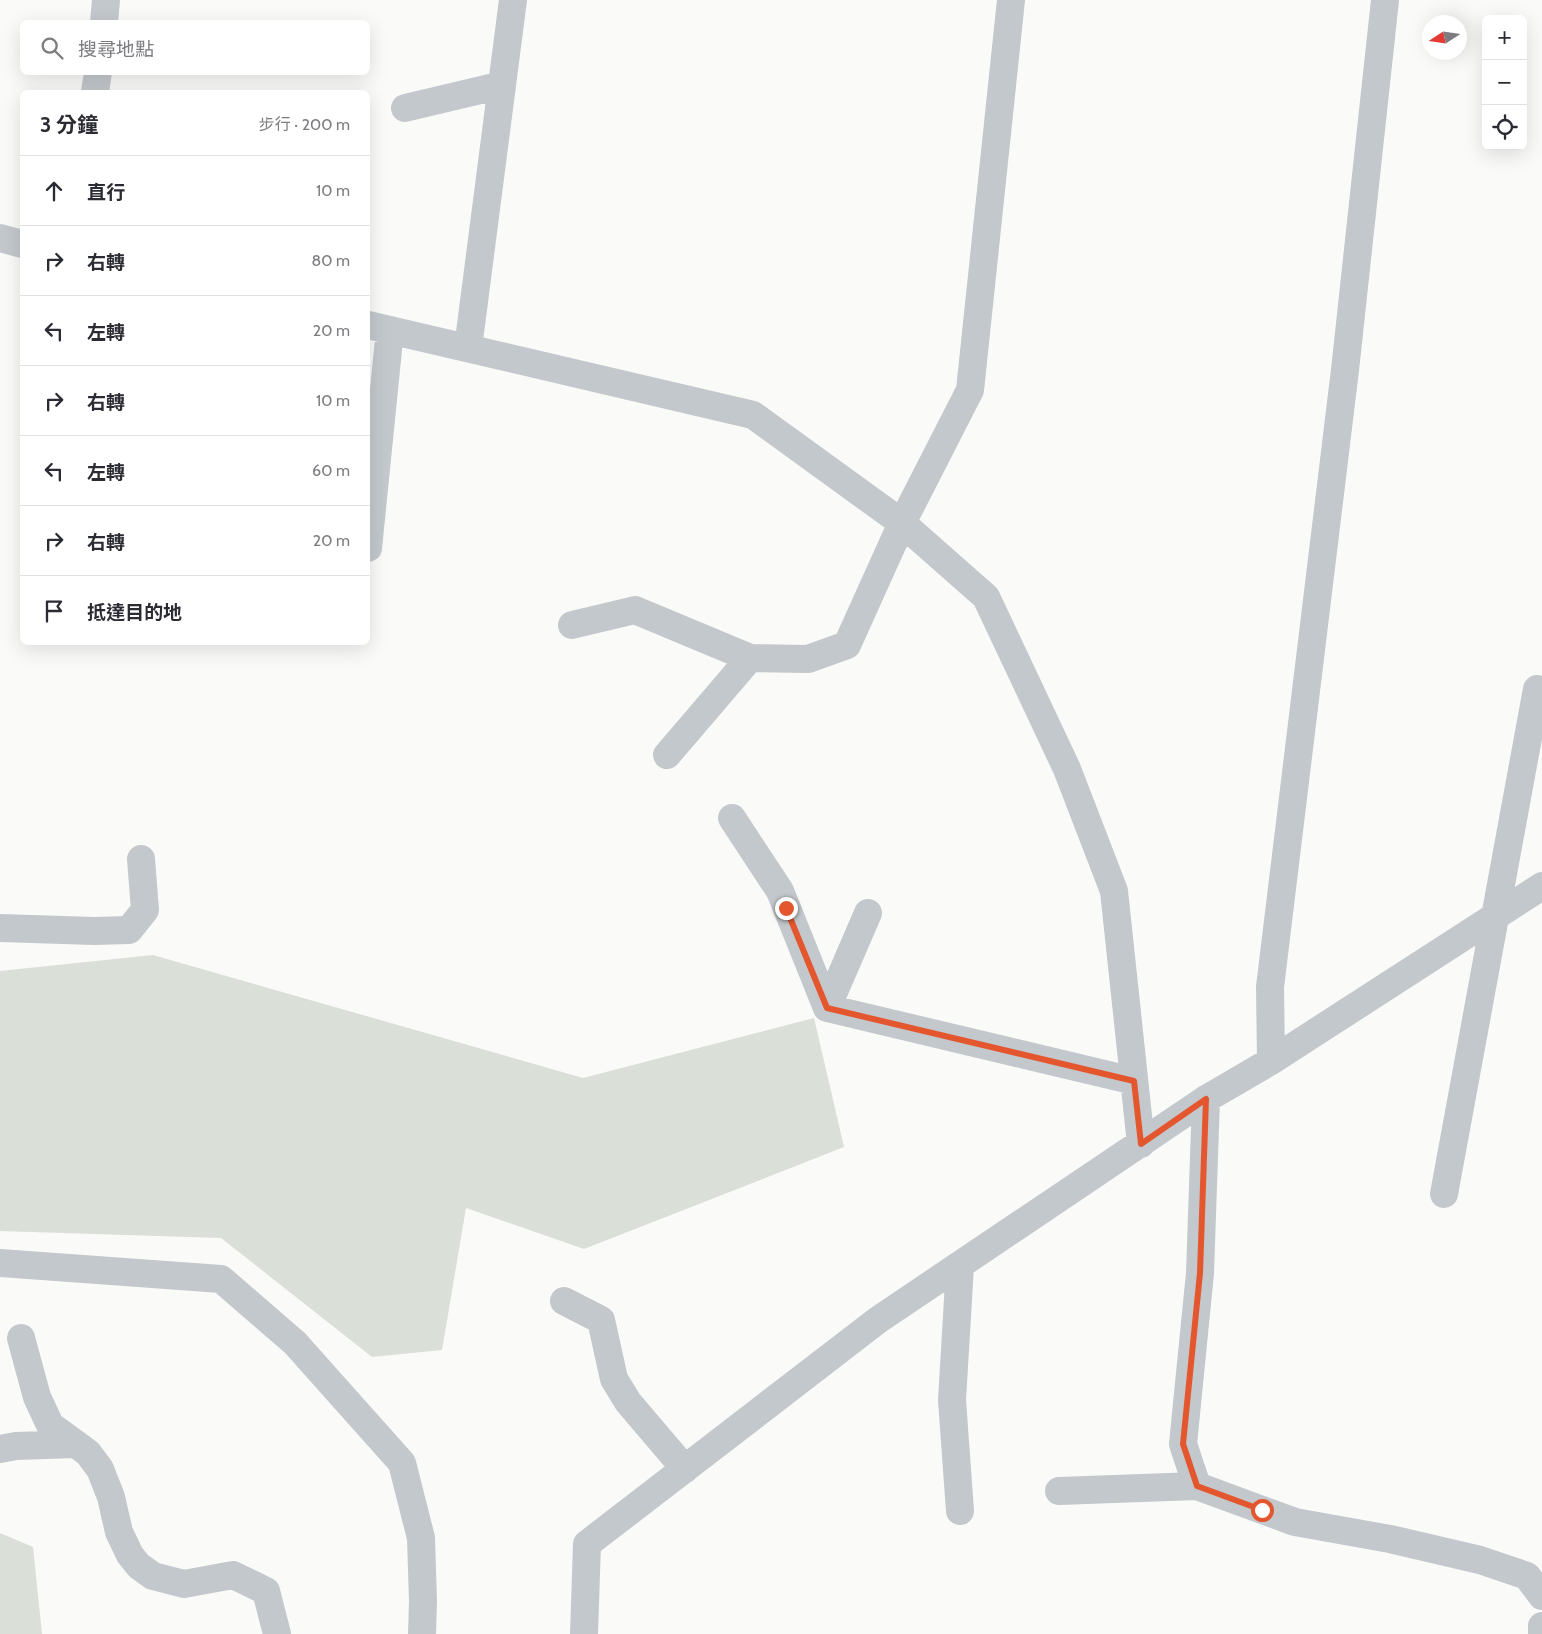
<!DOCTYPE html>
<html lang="zh-TW">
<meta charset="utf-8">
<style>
body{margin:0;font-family:Cabin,"Noto Sans TC",sans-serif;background:#f2f2f3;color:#2b2b33}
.controls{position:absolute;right:15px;top:15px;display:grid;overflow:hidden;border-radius:8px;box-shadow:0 5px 20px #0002}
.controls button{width:45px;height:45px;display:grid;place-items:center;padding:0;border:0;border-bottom:1px solid #e1e1e2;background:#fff;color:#2b2b33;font:25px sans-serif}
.compass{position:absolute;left:1422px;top:15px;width:45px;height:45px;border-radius:50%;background:#fff;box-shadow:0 5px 20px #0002;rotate:258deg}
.stop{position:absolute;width:15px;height:15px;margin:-11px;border:4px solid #e4572e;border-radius:50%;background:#fff}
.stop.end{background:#e4572e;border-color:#fff;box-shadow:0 1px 5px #0008}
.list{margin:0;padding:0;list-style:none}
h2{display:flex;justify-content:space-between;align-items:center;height:65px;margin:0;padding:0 20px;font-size:21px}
h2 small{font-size:16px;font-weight:400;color:#7c7c81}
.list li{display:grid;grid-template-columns:32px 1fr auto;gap:15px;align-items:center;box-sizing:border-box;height:70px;padding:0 20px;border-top:1px solid #e1e1e2}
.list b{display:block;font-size:19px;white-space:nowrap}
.list em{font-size:16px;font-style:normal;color:#7c7c81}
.icon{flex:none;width:28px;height:28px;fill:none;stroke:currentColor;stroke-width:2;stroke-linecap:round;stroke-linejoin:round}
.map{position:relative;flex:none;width:1542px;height:1634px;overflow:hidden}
.search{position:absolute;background:#fff;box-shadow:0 5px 20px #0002;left:20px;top:20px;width:350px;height:55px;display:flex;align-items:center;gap:12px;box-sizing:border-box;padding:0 18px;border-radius:8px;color:#7c7c81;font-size:19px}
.panel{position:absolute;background:#fff;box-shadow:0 5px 20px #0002;left:20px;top:90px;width:350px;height:555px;border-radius:8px}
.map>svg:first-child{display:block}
.green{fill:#dadfd7}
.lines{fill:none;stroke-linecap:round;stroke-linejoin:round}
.minor{stroke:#c3c8cc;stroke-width:28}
.route{stroke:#e4572e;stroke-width:6}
</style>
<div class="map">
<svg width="1542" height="1634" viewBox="0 0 1542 1634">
<rect width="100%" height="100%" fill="#fafaf8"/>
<path class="green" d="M153,955L583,1078L814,1018L844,1147L584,1249L466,1208L442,1350L372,1357L221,1238L0,1231V971Z
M0,1533L33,1547L42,1634H0Z"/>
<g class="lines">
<path class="minor" d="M104,22L106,0
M95,92L98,72
M405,108L502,85
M0,238L22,244
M368,325L753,415L902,523L986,597L1067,769L1114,891L1141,1144
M468,348L513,0
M368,548L390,330
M572,625L635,610L750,658L808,659L847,645L902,523L970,390L1011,0
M667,755L750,658
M732,818L780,891L827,1008L1134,1081
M0,928L94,931L129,930L145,910L141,859
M827,1008L868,913
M1271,1061L1270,987L1345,370L1385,0
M1206,1099L1200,1273L1183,1444L1197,1486L1295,1522L1390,1539L1480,1560L1527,1576L1542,1596
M1444,1194L1537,689
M0,1263L221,1279L295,1343L402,1463L421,1538L423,1602L422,1634
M960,1266L952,1400L960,1511
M564,1301L601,1320L614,1379L628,1402L685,1469
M21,1338L37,1397L50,1425L76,1444
M0,1449L16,1446L76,1444L88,1453L100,1469L111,1497L119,1532L130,1555L139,1566L153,1576L184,1584L233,1575L266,1591L277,1634
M1059,1491L1197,1486
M584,1634L587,1544L878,1320L1206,1099L1271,1061L1542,886
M1542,1634V1626"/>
</g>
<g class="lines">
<path class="route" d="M786,908L827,1008L1134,1081L1141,1144L1206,1099L1200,1273L1183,1444L1197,1486L1262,1510"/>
</g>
</svg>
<div class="controls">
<button>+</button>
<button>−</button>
<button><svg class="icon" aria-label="locate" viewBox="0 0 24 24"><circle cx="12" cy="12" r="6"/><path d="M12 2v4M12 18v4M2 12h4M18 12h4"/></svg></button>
</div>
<svg class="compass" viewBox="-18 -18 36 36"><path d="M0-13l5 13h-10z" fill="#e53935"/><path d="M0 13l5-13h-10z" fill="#7c7c81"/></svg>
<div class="stop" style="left:1262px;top:1510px"></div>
<div class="stop end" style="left:786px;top:908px"></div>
<div class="search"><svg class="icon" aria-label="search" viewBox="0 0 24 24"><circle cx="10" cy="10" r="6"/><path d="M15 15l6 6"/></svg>搜尋地點</div>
<section class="panel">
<h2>3 分鐘<small>步行 · 200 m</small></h2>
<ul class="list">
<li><svg class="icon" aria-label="ahead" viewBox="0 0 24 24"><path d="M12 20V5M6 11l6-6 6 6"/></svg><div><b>直行</b></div><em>10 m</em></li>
<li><svg class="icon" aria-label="right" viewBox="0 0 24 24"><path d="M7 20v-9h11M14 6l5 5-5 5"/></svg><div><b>右轉</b></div><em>80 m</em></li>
<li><svg class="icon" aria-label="left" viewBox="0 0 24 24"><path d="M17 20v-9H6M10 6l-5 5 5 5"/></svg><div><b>左轉</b></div><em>20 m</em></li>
<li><svg class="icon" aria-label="right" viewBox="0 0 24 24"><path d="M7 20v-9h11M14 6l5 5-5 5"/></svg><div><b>右轉</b></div><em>10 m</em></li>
<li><svg class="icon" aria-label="left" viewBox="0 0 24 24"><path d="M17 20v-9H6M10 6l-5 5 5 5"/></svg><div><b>左轉</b></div><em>60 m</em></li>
<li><svg class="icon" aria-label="right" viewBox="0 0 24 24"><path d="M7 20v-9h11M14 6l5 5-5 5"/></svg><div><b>右轉</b></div><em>20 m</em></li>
<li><svg class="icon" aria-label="arrive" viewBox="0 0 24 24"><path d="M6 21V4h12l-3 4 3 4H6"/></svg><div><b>抵達目的地</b></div></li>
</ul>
</section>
</div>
